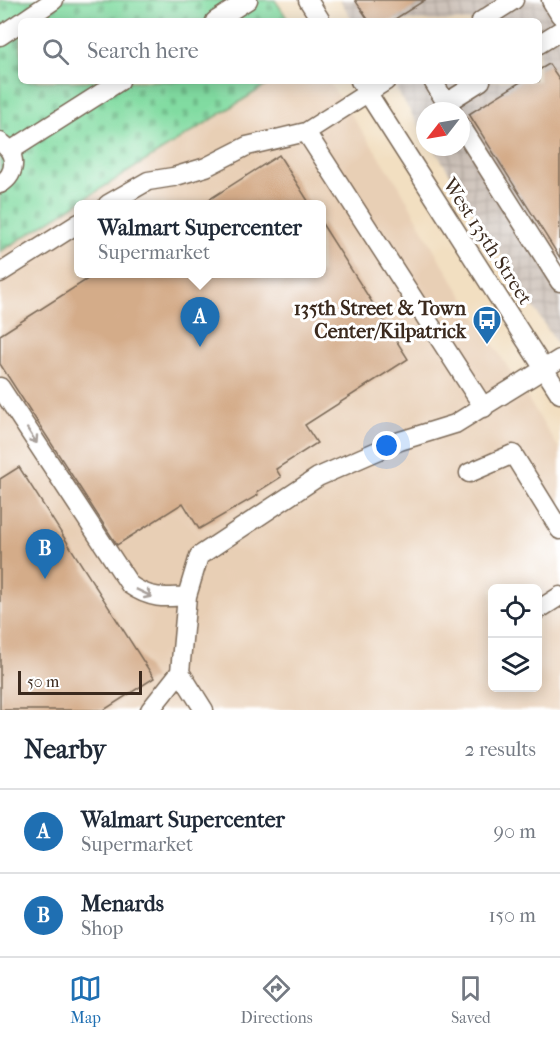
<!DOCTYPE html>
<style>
body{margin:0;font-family:"IM FELL French Canon",serif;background:#f2f2f3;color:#1f2937}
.controls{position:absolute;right:18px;bottom:18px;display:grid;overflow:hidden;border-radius:9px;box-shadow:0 3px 15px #0003}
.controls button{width:54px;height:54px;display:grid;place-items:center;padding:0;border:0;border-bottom:2px solid #e0e1e3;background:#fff;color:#1f2937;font:30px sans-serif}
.compass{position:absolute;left:416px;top:102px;width:54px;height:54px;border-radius:50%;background:#fff;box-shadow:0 3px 15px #0003;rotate:239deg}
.scale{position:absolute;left:18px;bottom:15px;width:124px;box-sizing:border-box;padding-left:6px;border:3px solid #3b2a1e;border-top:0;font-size:16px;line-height:21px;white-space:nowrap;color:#3b2a1e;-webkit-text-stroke:4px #fff;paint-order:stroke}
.you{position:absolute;left:387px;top:446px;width:21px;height:21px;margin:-15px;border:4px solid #fff;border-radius:50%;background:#1a73e8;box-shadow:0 0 0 9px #1a73e833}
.badge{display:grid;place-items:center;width:39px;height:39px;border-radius:50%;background:#1f6fb2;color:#fff;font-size:20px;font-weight:700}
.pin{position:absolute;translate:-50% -50px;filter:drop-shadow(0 2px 3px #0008)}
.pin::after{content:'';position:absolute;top:32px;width:21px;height:18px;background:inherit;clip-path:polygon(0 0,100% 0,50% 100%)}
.popup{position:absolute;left:74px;top:200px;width:252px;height:78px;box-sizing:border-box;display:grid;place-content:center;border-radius:9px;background:#fff;filter:drop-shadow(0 2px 4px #0005);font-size:20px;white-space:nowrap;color:#747a83}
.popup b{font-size:22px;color:#1f2937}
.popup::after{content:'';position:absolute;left:50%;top:100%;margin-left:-12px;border:12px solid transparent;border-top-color:#fff}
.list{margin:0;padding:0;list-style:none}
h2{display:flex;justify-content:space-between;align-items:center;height:78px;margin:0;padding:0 24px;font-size:26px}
h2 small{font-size:20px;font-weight:400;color:#747a83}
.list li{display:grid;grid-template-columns:39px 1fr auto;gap:18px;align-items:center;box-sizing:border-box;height:84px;padding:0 24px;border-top:2px solid #e0e1e3}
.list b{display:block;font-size:22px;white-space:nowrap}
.list p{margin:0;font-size:20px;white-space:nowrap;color:#747a83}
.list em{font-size:20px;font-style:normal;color:#747a83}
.icon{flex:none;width:33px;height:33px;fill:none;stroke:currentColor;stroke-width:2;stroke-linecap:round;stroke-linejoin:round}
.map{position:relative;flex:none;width:560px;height:710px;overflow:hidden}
.search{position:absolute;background:#fff;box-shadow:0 3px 15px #0003;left:18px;right:18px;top:18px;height:66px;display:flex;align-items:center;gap:15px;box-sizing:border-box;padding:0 21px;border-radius:9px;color:#747a83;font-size:22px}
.sheet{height:246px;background:#fff}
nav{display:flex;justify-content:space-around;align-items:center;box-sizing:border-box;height:84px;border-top:2px solid #e0e1e3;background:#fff;font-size:16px;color:#747a83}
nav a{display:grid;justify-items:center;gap:3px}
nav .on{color:#1f6fb2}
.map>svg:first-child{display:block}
.built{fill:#e8cfb5;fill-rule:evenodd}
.industrial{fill:url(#industrial-grid)}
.cemetery{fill:url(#cemetery-stones);stroke:#5e8260;stroke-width:1.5}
.building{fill:#d4ac89}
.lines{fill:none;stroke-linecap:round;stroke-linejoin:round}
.minor-casing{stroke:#7b6957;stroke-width:21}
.minor{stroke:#fff;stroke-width:18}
.oneway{stroke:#a79f9a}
.labels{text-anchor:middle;stroke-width:6;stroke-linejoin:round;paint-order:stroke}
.street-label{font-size:20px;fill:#3b2a1e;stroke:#fff}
.poi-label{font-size:20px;font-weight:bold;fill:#3b2a1e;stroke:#fff;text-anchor:end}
</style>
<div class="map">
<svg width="560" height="710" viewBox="0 0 560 710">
<defs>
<pattern id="industrial-grid" width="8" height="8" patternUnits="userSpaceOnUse" patternTransform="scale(1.5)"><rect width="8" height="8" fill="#cdc2b9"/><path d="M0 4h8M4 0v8" fill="none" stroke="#b1a79f"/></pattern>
<pattern id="cemetery-stones" width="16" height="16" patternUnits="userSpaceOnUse" patternTransform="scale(1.5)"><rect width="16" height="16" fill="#81dba1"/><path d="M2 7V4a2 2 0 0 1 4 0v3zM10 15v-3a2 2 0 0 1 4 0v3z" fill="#70bc8a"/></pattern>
</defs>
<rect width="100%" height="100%" fill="#fff"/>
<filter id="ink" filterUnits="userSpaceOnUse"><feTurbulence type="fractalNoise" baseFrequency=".0167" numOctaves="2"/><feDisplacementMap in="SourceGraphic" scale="12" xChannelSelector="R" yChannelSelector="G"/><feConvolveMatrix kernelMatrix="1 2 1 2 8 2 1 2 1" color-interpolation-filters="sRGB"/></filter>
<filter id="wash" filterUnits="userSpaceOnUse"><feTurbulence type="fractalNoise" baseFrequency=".008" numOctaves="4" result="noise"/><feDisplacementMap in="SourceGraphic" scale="24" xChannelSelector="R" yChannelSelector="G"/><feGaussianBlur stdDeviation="1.35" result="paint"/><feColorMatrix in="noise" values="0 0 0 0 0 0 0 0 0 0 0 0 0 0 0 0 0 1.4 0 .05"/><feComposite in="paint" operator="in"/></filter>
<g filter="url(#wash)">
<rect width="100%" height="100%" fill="#f2dfc1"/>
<path class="built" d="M273,81H328L398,184L440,260L560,450V710H0V252ZM79,204H322V274H79ZM492,588H538V688H492Z"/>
<path class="industrial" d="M340,0H560V349L433,147H461V111H425V135L391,81H539V21H353Z"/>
<path class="cemetery" d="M0,0H275L289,21H21V81H273L0,252Z"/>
<g id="blocks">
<path class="building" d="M355,0H425L392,21H369Z
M549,64L560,80V258L469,114L522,81H539V70Z
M279,155L310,204H202Z
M321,222L408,359L305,425L317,443L276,469L281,477L257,492L258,495L199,529L183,503L117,545L0,364V335L97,273H321Z
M19,467L154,678L104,710H0V479Z"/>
</g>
</g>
<g filter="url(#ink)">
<use href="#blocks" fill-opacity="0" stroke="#7b6957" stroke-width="1.5"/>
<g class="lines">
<g class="minor-casing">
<path id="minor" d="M308,0L321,21
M551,0L560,15
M23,21L54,0
M215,21L248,0
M481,21L514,0
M0,36L21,22
M539,44L560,31
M360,81L560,394
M386,81L306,132L484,408
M433,81L446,103
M452,111L446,103L481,81
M461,126L560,282
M0,142C17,152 18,174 0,184
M10,151L120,81
M108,204L148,181L173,177L206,167L247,146L306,132
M0,273L79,223
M0,387L130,585C150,599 164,598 187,596
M469,473L513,454L560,530
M538,610L560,596
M150,710L180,672
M204,710L180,672L187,596L199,556L318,477L400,441L455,424L560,359"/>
</g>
<use href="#minor" class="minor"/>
</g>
<defs><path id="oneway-shaft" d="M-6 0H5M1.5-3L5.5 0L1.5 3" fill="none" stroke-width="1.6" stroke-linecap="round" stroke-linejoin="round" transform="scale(1.5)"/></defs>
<g class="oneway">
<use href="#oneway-shaft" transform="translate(32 436) rotate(57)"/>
<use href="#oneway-shaft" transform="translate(144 593) rotate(25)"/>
</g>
</g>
<defs>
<g id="bus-pin" transform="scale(1.5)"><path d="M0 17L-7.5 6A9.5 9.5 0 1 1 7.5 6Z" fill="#1f6fb2" stroke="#fff"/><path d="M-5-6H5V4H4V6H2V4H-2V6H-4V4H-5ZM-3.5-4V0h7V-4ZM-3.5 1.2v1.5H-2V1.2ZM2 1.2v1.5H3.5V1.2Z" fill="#fff"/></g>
</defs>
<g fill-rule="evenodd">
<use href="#bus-pin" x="487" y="320"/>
</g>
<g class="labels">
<g class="street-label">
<text transform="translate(488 241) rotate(57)" y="7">West 135th Street</text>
</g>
<g class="poi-label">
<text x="466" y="315">135th Street &amp; Town<tspan x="466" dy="23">Center/Kilpatrick</tspan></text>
</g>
</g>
</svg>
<div class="controls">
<button><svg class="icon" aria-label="locate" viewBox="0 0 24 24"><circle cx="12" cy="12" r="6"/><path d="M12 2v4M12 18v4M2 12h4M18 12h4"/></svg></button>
<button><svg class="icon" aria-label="layers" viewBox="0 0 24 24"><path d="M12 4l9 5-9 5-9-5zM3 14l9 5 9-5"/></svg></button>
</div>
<svg class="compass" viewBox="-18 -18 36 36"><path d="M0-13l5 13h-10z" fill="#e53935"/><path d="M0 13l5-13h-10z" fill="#747a83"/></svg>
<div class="scale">50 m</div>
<div class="you"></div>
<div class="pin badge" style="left:200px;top:347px">A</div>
<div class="popup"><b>Walmart Supercenter</b>Supermarket</div>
<div class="pin badge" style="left:45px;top:579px">B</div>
<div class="search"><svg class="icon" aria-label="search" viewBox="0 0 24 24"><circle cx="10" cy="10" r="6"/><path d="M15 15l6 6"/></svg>Search here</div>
</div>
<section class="sheet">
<h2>Nearby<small>2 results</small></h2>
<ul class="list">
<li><span class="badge">A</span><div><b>Walmart Supercenter</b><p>Supermarket</p></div><em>90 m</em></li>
<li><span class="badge">B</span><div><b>Menards</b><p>Shop</p></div><em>150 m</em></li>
</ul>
</section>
<nav>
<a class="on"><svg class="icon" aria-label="map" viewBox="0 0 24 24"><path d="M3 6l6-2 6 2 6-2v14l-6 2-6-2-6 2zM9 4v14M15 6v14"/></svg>Map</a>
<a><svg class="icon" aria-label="directions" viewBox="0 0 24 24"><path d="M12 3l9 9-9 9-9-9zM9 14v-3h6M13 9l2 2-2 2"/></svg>Directions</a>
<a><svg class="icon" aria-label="saved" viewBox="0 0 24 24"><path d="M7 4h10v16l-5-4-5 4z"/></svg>Saved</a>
</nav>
